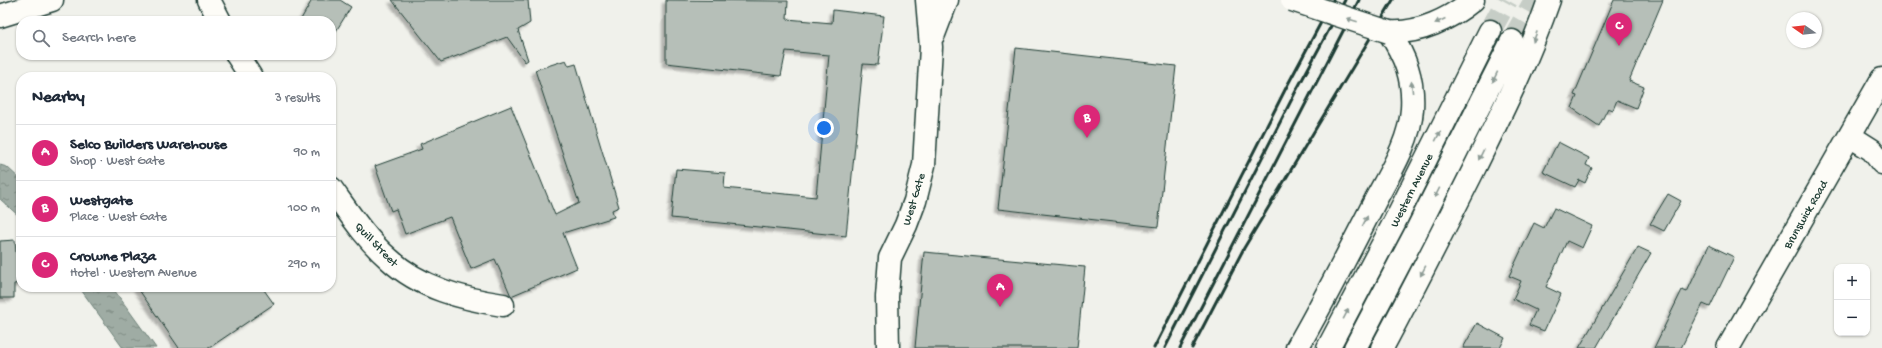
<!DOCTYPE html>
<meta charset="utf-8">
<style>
body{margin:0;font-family:"Gochi Hand",sans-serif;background:#f6f6f7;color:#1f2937}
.controls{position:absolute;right:12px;bottom:12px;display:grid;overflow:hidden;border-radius:8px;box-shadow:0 1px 3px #0004}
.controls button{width:36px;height:36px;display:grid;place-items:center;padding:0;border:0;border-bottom:1px solid #e0e1e3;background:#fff;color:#1f2937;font:20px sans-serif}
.compass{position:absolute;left:1786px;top:12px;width:36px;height:36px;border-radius:50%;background:#fff;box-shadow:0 1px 3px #0004;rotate:284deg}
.you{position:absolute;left:824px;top:128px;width:14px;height:14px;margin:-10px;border:3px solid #fff;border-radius:50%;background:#1a73e8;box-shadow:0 0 0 6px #1a73e833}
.badge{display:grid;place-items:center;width:26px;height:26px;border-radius:50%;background:#db2777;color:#fff;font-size:13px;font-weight:700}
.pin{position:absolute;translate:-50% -33px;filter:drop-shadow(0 1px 2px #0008)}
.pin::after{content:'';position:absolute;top:21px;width:14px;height:12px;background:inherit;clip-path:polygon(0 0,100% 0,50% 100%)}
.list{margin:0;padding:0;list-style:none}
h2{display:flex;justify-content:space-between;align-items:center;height:52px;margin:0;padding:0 16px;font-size:17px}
h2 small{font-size:13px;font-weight:400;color:#747a83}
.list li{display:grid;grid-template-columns:26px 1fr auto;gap:12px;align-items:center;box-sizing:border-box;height:56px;padding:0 16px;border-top:1px solid #e0e1e3}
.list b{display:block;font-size:15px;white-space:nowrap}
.list p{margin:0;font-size:13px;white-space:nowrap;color:#747a83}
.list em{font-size:13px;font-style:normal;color:#747a83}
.icon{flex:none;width:22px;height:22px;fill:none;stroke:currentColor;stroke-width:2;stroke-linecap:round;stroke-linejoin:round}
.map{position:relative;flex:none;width:1882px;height:348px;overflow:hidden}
.search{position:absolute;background:#fff;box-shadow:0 1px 3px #0004;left:16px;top:16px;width:320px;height:44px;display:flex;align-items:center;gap:10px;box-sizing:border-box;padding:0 14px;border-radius:16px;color:#747a83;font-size:15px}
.panel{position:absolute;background:#fff;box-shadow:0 1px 3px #0004;left:16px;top:72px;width:320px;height:220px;border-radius:16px}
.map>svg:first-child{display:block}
.water{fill:url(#water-ripples);stroke:#6c8077}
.building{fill:#b6bfb8;stroke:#1f3d34;filter:url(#shadow)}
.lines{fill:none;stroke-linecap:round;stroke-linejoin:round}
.highway-tunnel{stroke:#c6cdc6;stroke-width:22;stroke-dasharray:22 11;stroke-linecap:butt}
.minor-casing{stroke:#1f3d34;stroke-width:25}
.major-casing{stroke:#1f3d34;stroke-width:25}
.highway-casing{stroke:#1f3d34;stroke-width:25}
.minor{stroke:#fdfcf7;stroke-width:22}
.major{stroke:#fdfcf7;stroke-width:22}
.highway{stroke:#fdfcf7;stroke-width:22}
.rail{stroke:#1f3d34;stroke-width:3}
.highway-bridge-casing{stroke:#1f3d34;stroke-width:25;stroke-linecap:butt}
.highway-bridge{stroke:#fdfcf7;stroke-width:22}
.oneway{fill:#8e9c96}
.labels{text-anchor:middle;stroke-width:3.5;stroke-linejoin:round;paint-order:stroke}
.street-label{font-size:12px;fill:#1f3d34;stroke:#fdfcf7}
</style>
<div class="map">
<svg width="1882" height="348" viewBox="0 0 1882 348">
<defs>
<pattern id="water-ripples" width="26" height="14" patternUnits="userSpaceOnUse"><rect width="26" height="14" fill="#9faca4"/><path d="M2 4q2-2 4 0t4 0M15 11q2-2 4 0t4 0" fill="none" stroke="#818d86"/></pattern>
<filter id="shadow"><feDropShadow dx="-3.5" dy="3.5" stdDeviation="1" flood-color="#0004"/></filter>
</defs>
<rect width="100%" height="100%" fill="#f0f1eb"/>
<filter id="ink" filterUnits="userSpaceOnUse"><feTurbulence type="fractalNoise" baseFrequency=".025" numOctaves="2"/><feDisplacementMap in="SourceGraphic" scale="8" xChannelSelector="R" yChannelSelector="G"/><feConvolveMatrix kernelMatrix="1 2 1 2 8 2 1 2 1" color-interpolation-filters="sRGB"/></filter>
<g filter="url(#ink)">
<path class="water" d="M0,165L7,167L21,180V218L0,199Z
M79,287H112L156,348H123Z"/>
<path class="building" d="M312,0H340L351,7L331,39V21H300Z
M392,0H528L530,23L518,30L528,60L525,62L507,37L441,62Z
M666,0L788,1L787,19L832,23L833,10L884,16L878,65L863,64L846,236L671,218L676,169L725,173L724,188L816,197L829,55L786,51L781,76L666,63Z
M1614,0H1663L1629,81L1644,87L1636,108L1617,100L1613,110L1608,108L1599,126L1572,108L1577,96L1574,95Z
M1016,48L1176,66L1158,227L998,209Z
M566,60L569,66L576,64L619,207L612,210L614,217L563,233L577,268L511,296L495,259L471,269L450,217L405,234L396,209L391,211L375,166L422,149L420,144L511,106L555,215L579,203L535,70Z
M1558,142L1589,158L1586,165L1592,168L1585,183L1579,180L1575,187L1543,172Z
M1668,194L1681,201L1664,231L1650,224Z
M1554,208L1592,226L1582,248L1567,241L1546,287L1561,294L1544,331L1529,325L1536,310L1513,299L1521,281L1509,276L1534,223L1544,228Z
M15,240L16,253H21V283L14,284V298H0V241Z
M1709,245L1734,257L1710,307L1703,304L1681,348H1654L1682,290L1687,292Z
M1638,247L1651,253L1596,348H1579Z
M924,252L1085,267L1077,348H915Z
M137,287H262L274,304L209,348H179Z
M1477,323L1505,338L1500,348H1463Z"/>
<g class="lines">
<path class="highway-tunnel" d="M1490,31L1507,0
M1512,41L1535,0"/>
<g class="minor-casing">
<path id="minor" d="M209,0L220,21
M934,34L947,0
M237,55L251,77
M1850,136L1872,150L1882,163
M331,188C349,213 366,239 389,259C420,288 463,299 503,305
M888,348L887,297L890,258L906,225L915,201L924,165L931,47L927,0
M1728,348L1882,79"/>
</g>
<g class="major-casing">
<path id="major" d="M0,16L52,0"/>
</g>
<g class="highway-casing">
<path id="highway" d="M1389,32C1419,34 1450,19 1473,0
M1297,348C1324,301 1349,252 1374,203C1389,174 1410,142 1412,109C1414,79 1405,56 1389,32
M1328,348L1394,223L1490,31
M1355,348L1415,234L1512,41
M1382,348C1414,288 1445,227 1475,167C1502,112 1529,58 1549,0"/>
</g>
<use href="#minor" class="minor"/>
<use href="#major" class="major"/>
<use href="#highway" class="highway"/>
<path class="rail" d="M1154,348L1287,86L1333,0
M1165,348L1296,91L1345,0
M1180,348L1359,0
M1192,348L1244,248L1393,0"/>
<g class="highway-bridge-casing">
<path id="highway-bridge" d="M1292,0L1389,32"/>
</g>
<use href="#highway-bridge" class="highway-bridge"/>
</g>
<defs><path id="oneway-solid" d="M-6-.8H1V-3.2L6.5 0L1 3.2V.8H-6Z"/></defs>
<g class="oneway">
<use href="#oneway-solid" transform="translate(1352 20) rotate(-162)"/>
<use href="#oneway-solid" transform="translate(1440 21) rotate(155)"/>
<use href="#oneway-solid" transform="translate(1535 37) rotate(111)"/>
<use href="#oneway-solid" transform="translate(1495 77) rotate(116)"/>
<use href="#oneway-solid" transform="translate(1412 87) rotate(-96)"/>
<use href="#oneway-solid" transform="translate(1438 136) rotate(-63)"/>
<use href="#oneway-solid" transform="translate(1481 155) rotate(116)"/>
<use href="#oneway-solid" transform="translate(1437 193) rotate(117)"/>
<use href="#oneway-solid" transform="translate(1365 221) rotate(-63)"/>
<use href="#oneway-solid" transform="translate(1423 271) rotate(118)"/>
<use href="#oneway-solid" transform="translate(1346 314) rotate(-62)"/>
</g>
</g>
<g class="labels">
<g class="street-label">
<text transform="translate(1411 190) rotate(-63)" y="4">Western Avenue</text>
<text transform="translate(913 199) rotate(-73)" y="4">West Gate</text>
<text transform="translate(1805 214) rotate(-60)" y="4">Brunswick Road</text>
<text transform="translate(377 244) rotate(46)" y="4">Quill Street</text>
</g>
</g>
</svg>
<div class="controls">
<button>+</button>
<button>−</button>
</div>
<svg class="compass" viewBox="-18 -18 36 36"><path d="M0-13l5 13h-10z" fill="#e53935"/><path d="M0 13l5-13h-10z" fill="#747a83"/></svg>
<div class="you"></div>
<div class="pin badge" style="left:1000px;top:307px">A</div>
<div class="pin badge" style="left:1087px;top:138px">B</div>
<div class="pin badge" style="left:1619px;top:46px">C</div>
<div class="search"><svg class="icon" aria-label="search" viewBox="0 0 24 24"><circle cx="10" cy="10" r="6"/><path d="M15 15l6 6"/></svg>Search here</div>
<section class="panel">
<h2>Nearby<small>3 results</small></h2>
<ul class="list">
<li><span class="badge">A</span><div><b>Selco Builders Warehouse</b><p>Shop · West Gate</p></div><em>90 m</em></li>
<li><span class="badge">B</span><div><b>Westgate</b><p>Place · West Gate</p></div><em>100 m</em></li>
<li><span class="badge">C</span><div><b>Crowne Plaza</b><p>Hotel · Western Avenue</p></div><em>290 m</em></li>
</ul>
</section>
</div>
